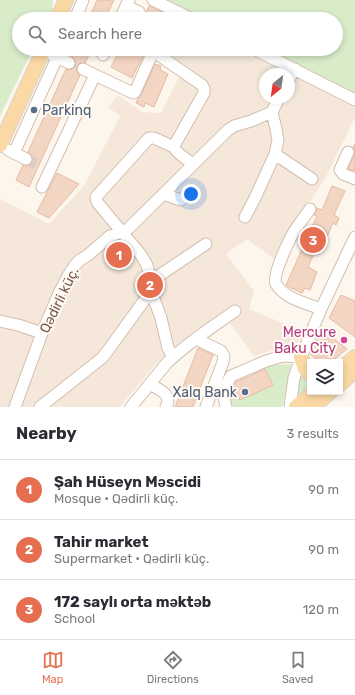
<!DOCTYPE html>
<meta charset="utf-8">
<style>
body{margin:0;font-family:Rubik,sans-serif;background:#f2f2f3;color:#2b2b33}
.controls{position:absolute;right:12px;bottom:12px;display:grid;overflow:hidden;border-radius:0px;box-shadow:0 2px 6px #0003}
.controls button{width:36px;height:36px;display:grid;place-items:center;padding:0;border:0;border-bottom:1px solid #e1e1e2;background:#fff;color:#2b2b33;font:20px sans-serif}
.compass{position:absolute;left:259px;top:68px;width:36px;height:36px;border-radius:50%;background:#fff;box-shadow:0 2px 6px #0003;rotate:209deg}
.you{position:absolute;left:191px;top:194px;width:14px;height:14px;margin:-10px;border:3px solid #fff;border-radius:50%;background:#1a73e8;box-shadow:0 0 0 6px #1a73e833}
.badge{display:grid;place-items:center;width:26px;height:26px;border-radius:50%;background:#e76f51;color:#fff;font-size:13px;font-weight:700}
.pin{position:absolute;translate:-50% -50%;border:2px solid #fff;box-shadow:0 1px 4px #0006}
.list{margin:0;padding:0;list-style:none}
h2{display:flex;justify-content:space-between;align-items:center;height:52px;margin:0;padding:0 16px;font-size:17px}
h2 small{font-size:13px;font-weight:400;color:#7c7c81}
.list li{display:grid;grid-template-columns:26px 1fr auto;gap:12px;align-items:center;box-sizing:border-box;height:60px;padding:0 16px;border-top:1px solid #e1e1e2}
.list b{display:block;font-size:15px;white-space:nowrap}
.list p{margin:0;font-size:13px;white-space:nowrap;color:#7c7c81}
.list em{font-size:13px;font-style:normal;color:#7c7c81}
.icon{flex:none;width:22px;height:22px;fill:none;stroke:currentColor;stroke-width:2;stroke-linecap:round;stroke-linejoin:round}
.map{position:relative;flex:none;width:355px;height:407px;overflow:hidden}
.search{position:absolute;background:#fff;box-shadow:0 2px 6px #0003;left:12px;right:12px;top:12px;height:44px;display:flex;align-items:center;gap:10px;box-sizing:border-box;padding:0 14px;border-radius:22px;color:#7c7c81;font-size:15px}
.sheet{height:232px;background:#fff}
nav{display:flex;justify-content:space-around;align-items:center;box-sizing:border-box;height:56px;border-top:1px solid #e1e1e2;background:#fff;font-size:11px;color:#7c7c81}
nav a{display:grid;justify-items:center;gap:2px}
nav .on{color:#e76f51}
.map>svg:first-child{display:block}
.residential{fill:#f5e8da}
.green{fill:#d8ecc9}
.building{fill:#f3d5c3;stroke:#e6bba3}
.lines{fill:none;stroke-linecap:round;stroke-linejoin:round}
.minor-tunnel{stroke:#dcd0c4;stroke-width:11;stroke-dasharray:11 5.5;stroke-linecap:butt}
.minor-casing{stroke:#d1beb0;stroke-width:13}
.major-casing{stroke:#dad1cd;stroke-width:16}
.minor{stroke:#fff;stroke-width:11}
.major{stroke:#fbd9a5;stroke-width:14}
.service-dot{fill:#5c6f8a;stroke:#fffaf3;stroke-width:1.5}
.hotel-dot{fill:#d1479c;stroke:#fffaf3;stroke-width:1.5}
.labels{text-anchor:middle;stroke-width:4;stroke-linejoin:round;paint-order:stroke}
.service-label{font-size:14px;fill:#4e5e75;stroke:#fffaf3;text-anchor:start}
.street-label{font-size:14px;fill:#7a5c4d;stroke:#fffaf3}
.hotel-label{font-size:14px;fill:#b23c85;stroke:#fffaf3;text-anchor:end}
</style>
<div class="map">
<svg width="355" height="407" viewBox="0 0 355 407">
<rect width="100%" height="100%" fill="#fdf6ec"/>
<path class="residential" d="M161,49H238L288,74H265V98H289V74L355,107V117L325,179L290,230L274,259L247,239L226,254L254,291L249,309L299,330V342L254,356L222,312L177,345L155,365L120,407H0V199L49,224L84,186L120,116L108,107L118,95L142,112L161,113L185,65L160,51Z"/>
<path class="green" d="M0,0H53L52,10L47,19H19V49H33L0,116Z
M165,0H355V94L264,49H336V19H203Z
M291,364L283,405L281,407H231L226,399L231,381L240,400L273,385L264,366Z
M301,369L310,380V388L296,399Z"/>
<path class="building" d="M97,0H114L105,19H89Z
M149,6H150L176,19H147L148,14L147,11Z
M75,49H92L85,63H80L77,66L76,69L77,72L80,75L29,187L16,180L23,165L26,166L30,165L32,162L33,159L32,156L28,152L66,69L69,70L72,69L75,66L76,63L75,60L72,57Z
M120,49H130L143,56L132,78L111,67Z
M155,64L161,66L160,70L168,74L154,107L145,103L144,107L136,103L138,98L141,95Z
M355,144V171L348,169L355,154V151L353,148Z
M57,173L79,184L49,218L37,212Z
M332,186L345,191L334,215L339,218L336,225L333,223L325,241L320,239L308,267L317,272L310,290L305,288L302,293L289,287L286,285L317,216L314,215L317,210V208L322,210Z
M341,295L355,301V337L329,318Z
M322,329L347,349L331,362H320L310,354Z
M198,348L213,355L197,396L193,407H175Z
M265,369L273,385L240,400L233,386L236,382Z"/>
<g class="lines">
<path class="minor-tunnel" d="M26,159L39,165"/>
<g class="minor-casing">
<path id="minor" d="M129,0L126,6L139,12L141,15L140,19
M153,0L192,19
M75,19L83,0
M120,19L126,6
M254,49L355,100
M43,50L69,63
M103,55L106,49
M160,56L202,85L204,89V93L175,144C175,145 174,146 174,147C175,152 189,161 193,164
M83,69L95,75
M289,79L295,69
M8,150L26,159
M348,152L340,170L343,174L355,179
M14,153L61,49
M275,154L312,179
M42,187L95,75L133,93L135,92L152,54L150,52L146,49
M163,194L181,200
M310,209C304,218 296,227 291,237C287,245 272,276 276,284C285,299 306,303 321,309
M245,217L255,198L275,154L278,140L276,129L272,112
M151,281L206,244
M0,321L18,325L42,333
M196,339L221,351L224,356L223,362L206,407
M173,357L168,348L161,318L151,291V281L147,265L141,255L97,202L96,197L149,138H154L174,147
M150,384C159,390 173,394 166,407
M15,407L42,333L60,291L68,276L75,265L80,260L88,255L110,236L123,232L129,228L228,130L234,126L251,121L272,112L279,98
M40,407L102,358L109,349L151,291
M131,407L166,364C186,344 211,328 235,311
M226,407L224,397L225,388L227,383L231,376L266,361L283,356L301,357
M290,407L294,378L301,357L321,309L355,237"/>
</g>
<g class="major-casing">
<path id="major" d="M57,19L66,0
M0,145L44,49
M301,357L305,369L310,374
M340,370L355,357
M340,384L355,371
M296,407L314,392
M313,407L330,392"/>
</g>
<use href="#minor" class="minor"/>
<use href="#major" class="major"/>
</g>
<g class="service-dot">
<circle cx="34" cy="110" r="4"/>
<circle cx="245" cy="392" r="4"/>
</g>
<circle class="hotel-dot" cx="344" cy="340" r="4"/>
<g class="labels">
<g class="service-label">
<text x="42" y="115">Parkinq</text>
<text x="237" y="397" text-anchor="end">Xalq Bank</text>
</g>
<g class="street-label">
<text transform="translate(59 300) rotate(-64)" y="5">Qədirli küç.</text>
</g>
<g class="hotel-label">
<text x="336" y="337">Mercure<tspan x="336" dy="16">Baku City</tspan></text>
</g>
</g>
</svg>
<div class="controls">
<button><svg class="icon" aria-label="layers" viewBox="0 0 24 24"><path d="M12 4l9 5-9 5-9-5zM3 14l9 5 9-5"/></svg></button>
</div>
<svg class="compass" viewBox="-18 -18 36 36"><path d="M0-13l5 13h-10z" fill="#e53935"/><path d="M0 13l5-13h-10z" fill="#7c7c81"/></svg>
<div class="you"></div>
<div class="pin badge" style="left:119px;top:255px">1</div>
<div class="pin badge" style="left:150px;top:285px">2</div>
<div class="pin badge" style="left:313px;top:240px">3</div>
<div class="search"><svg class="icon" aria-label="search" viewBox="0 0 24 24"><circle cx="10" cy="10" r="6"/><path d="M15 15l6 6"/></svg>Search here</div>
</div>
<section class="sheet">
<h2>Nearby<small>3 results</small></h2>
<ul class="list">
<li><span class="badge">1</span><div><b>Şah Hüseyn Məscidi</b><p>Mosque · Qədirli küç.</p></div><em>90 m</em></li>
<li><span class="badge">2</span><div><b>Tahir market</b><p>Supermarket · Qədirli küç.</p></div><em>90 m</em></li>
<li><span class="badge">3</span><div><b>172 saylı orta məktəb</b><p>School</p></div><em>120 m</em></li>
</ul>
</section>
<nav>
<a class="on"><svg class="icon" aria-label="map" viewBox="0 0 24 24"><path d="M3 6l6-2 6 2 6-2v14l-6 2-6-2-6 2zM9 4v14M15 6v14"/></svg>Map</a>
<a><svg class="icon" aria-label="directions" viewBox="0 0 24 24"><path d="M12 3l9 9-9 9-9-9zM9 14v-3h6M13 9l2 2-2 2"/></svg>Directions</a>
<a><svg class="icon" aria-label="saved" viewBox="0 0 24 24"><path d="M7 4h10v16l-5-4-5 4z"/></svg>Saved</a>
</nav>
